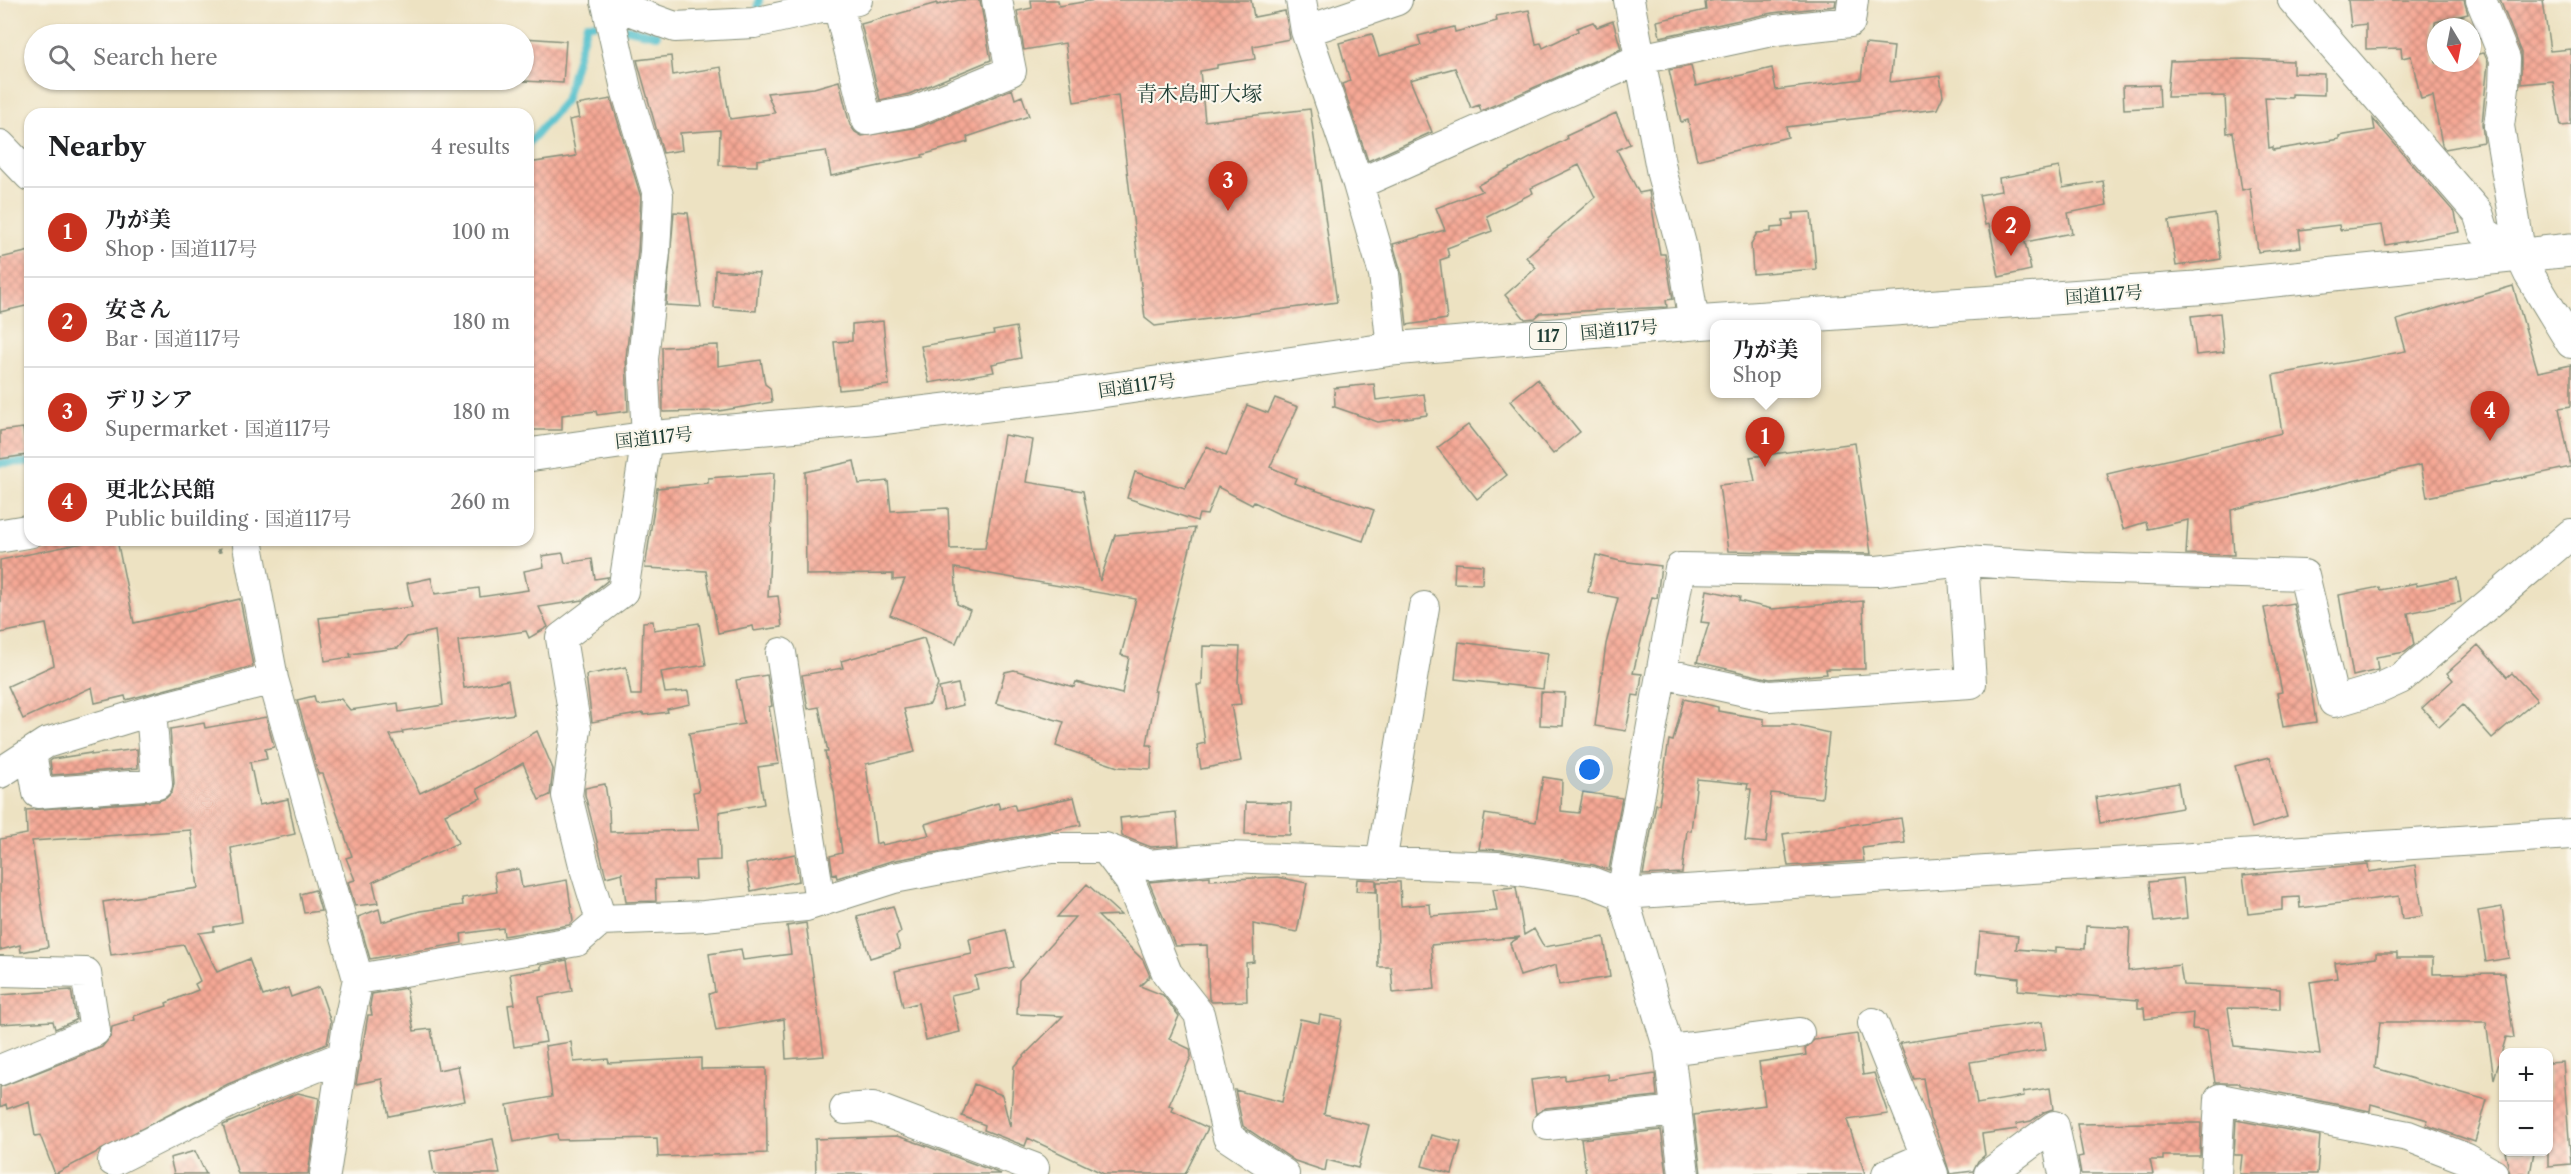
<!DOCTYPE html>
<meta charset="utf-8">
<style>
body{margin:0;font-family:"Libre Caslon Text","Noto Serif JP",serif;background:#f2f2f2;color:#202124}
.controls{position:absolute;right:18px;bottom:18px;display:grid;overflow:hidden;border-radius:12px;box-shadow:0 2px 4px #0004}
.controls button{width:54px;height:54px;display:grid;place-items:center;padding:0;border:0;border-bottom:2px solid #e0e0e0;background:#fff;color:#202124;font:30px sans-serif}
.compass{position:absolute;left:2427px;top:18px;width:54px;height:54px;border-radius:50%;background:#fff;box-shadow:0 2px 4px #0004;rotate:170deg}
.you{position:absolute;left:1590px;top:770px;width:21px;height:21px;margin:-15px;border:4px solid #fff;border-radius:50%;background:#1a73e8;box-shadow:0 0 0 9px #1a73e833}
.badge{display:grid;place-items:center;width:39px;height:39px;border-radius:50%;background:#c8321e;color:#fff;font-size:20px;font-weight:700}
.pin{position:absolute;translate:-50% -50px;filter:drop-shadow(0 2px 3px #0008)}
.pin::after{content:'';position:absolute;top:32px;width:21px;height:18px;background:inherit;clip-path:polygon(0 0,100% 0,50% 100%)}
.popup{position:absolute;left:1710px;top:320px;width:111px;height:78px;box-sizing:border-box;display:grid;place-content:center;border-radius:12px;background:#fff;filter:drop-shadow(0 2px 4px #0005);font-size:20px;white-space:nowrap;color:#757577}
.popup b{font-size:22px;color:#202124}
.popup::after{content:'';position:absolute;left:50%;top:100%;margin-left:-12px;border:12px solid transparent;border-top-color:#fff}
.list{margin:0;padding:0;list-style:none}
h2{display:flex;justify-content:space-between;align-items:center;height:78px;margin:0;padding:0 24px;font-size:26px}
h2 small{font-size:20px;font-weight:400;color:#757577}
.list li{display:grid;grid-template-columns:39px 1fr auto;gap:18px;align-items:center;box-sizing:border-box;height:90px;padding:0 24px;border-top:2px solid #e0e0e0}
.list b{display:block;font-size:22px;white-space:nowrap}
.list p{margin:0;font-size:20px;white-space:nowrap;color:#757577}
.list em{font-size:20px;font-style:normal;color:#757577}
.icon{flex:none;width:33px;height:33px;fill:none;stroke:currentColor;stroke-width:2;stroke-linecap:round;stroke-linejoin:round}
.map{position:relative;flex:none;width:2571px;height:1174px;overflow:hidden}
.search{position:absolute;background:#fff;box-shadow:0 2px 4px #0004;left:24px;top:24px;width:510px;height:66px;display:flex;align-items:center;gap:15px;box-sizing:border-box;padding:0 21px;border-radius:33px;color:#757577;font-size:22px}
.panel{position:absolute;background:#fff;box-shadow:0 2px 4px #0004;left:24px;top:108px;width:510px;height:438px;border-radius:18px}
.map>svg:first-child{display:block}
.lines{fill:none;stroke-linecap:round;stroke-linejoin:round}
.stream{stroke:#53c0cc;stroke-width:8}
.building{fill:url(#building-cross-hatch)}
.minor-casing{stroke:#86907b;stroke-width:32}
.highway-casing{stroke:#86907b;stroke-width:35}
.path{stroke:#86907b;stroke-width:4;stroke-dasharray:4.5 4.5;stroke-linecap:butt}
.minor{stroke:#fff;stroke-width:30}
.highway{stroke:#fff;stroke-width:33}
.labels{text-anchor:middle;stroke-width:4.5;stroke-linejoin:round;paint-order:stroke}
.shield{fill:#fbf7ec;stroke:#61756b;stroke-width:1.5}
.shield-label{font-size:16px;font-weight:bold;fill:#1f3d34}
.street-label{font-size:18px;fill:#1f3d34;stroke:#fbf7ec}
.quarter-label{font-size:21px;fill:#1f3d34;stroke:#fbf7ec}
</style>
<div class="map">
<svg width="2571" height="1174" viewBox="0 0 2571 1174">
<defs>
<pattern id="building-cross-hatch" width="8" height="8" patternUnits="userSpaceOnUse" patternTransform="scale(1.5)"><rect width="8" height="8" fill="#f6a895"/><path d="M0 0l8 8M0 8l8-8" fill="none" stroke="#c78a7a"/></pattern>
</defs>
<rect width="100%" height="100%" fill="#fbf7ec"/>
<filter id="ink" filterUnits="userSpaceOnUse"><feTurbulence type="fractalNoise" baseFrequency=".0167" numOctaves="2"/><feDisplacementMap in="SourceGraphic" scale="12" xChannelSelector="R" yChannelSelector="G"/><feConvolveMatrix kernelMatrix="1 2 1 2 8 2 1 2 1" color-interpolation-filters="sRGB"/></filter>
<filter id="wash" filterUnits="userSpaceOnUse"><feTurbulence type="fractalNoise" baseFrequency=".008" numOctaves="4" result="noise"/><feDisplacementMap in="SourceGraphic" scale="24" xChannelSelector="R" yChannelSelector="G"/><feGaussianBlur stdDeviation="1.35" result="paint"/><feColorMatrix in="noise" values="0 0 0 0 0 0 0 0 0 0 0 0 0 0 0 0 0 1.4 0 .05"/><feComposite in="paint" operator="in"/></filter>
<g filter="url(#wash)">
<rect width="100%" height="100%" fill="#ede2c2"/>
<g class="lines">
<path class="stream" d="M758,6L759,0
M623,28L657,35
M528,144L565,101L587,24H594
M0,463L30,462"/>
</g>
<g id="blocks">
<path class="building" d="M959,0H980L991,60L909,94L880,100L861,24L937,3V5Z
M1031,0H1058L1059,6L1095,0H1251L1254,17L1285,11L1290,39L1253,46L1255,59L1217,65V68L1200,71L1205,121L1310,109L1337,302L1155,326L1145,318L1118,95L1074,102L1065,43L1024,50L1017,11L1032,8Z
M1715,0H1836L1835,6L1772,13L1660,37L1657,21L1706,10L1705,2Z
M2348,0H2464L2468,14L2435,22L2436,63H2472V55L2484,53L2488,62L2482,124L2484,142L2445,149L2442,145L2433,96L2421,99L2411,56L2402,58L2401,48L2366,49V24L2351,26Z
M2500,0H2543L2550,51L2571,49V125L2561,126L2553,81L2521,84V53Z
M1529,10L1536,44L1541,43L1543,48L1578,31L1577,28L1593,22L1597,27L1613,21L1621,49L1481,111L1479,105L1471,108L1455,68L1410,80L1432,132L1368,161L1342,84L1350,81L1339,43L1372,34L1379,56L1421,45L1418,36L1454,27L1455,32L1497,21L1496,16Z
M524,38L566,41L563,83L524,81Z
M1865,44L1894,47L1890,82L1940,76L1943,96L1937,109L1786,127L1788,137L1697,160L1688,120L1681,122L1669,70L1691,66L1696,86L1772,68L1776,90L1861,79Z
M671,56L673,75L721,67L730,119L775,113L767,93L814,88L839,81L850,125L855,132L862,136L920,127L1012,89L1015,99L1022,96L1029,116L967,137L968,142L922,155L923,157L831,176L826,151L757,160V166L719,165L720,130L680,133L682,150L663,153L637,60Z
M2244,59L2293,61V73L2324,74V95L2292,94V98L2265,97L2269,148L2273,147V150L2339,139V136L2375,130L2373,119L2455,213L2459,232L2386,245L2382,225L2340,230L2339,225L2299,230L2301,247L2258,252L2250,188L2242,190L2233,132L2227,133L2225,96L2167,97L2170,61Z
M2159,85L2160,107L2124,109L2123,86Z
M611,99L641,197L638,251L626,357L628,411L597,415L596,411L562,415V430H528V163L576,156L569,120L579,118L576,105Z
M1616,113L1630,144L1617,150L1639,193L1649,191L1660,254H1665L1673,299L1666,300L1667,307L1541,313L1535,318L1525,319L1505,295L1536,268L1526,257L1595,197L1579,165L1531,188L1533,193L1487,216L1492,231L1447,248L1449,257L1440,260L1447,319L1407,325L1401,272L1393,244L1445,230L1436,208L1482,191L1478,185L1567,139L1566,136Z
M2059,167L2063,188L2103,181L2107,205L2068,213L2072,233L2025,242L2031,270L1999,277L1989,224L1985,225L1979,195L2001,191L1999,178Z
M674,212L688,213L701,307L666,305Z
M1811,212L1816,269L1753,274L1751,244L1757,233L1771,232V228L1783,227V220L1793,219V213Z
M2215,214L2221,259L2176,266L2169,221Z
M30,251V305L0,312V258Z
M715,270L759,273L756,311L714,308Z
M2513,286L2538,372L2571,365V406L2559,408L2571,467L2427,497L2421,465L2231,510L2234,555L2186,554L2188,520L2148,529L2146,522L2123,529L2107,474L2282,433L2273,375L2406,351L2397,320Z
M2220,313L2224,352L2196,355L2191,316Z
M883,321L889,385L839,390L834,342L852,341V324Z
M1016,327L1021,358L992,364L994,372L929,383L921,346L994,334L993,331Z
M718,345V366L761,360L765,384L770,388L772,402L719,411L663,412L662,347Z
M1537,379L1580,432L1553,454L1510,401Z
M1374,384L1376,400L1424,394L1427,415L1378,422L1332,406H1335L1334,388Z
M1275,398L1298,407L1270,467L1296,478L1294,483L1374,510L1363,541L1279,514L1254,502L1252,505L1218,487L1207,515L1199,514L1197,521L1127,498L1135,472L1185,488L1207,446L1226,456L1247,405L1268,413Z
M1468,425L1507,475L1477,499L1437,448Z
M23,428L27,455L0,459V431Z
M1004,435L1033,440L1026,482L1083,491L1100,581L1115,535L1195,528L1154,691H1156L1147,745H1152L1151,769L1118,767L1056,746L1064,722L996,703L1005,672L1014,670L1074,687L1076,682L1122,694L1129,657L1121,655L1136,599L955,568L957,604L970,610L956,643L890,615L905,579L893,580V574L806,575L805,472L854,461L859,484L888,481L891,511L948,508L950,549L985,548Z
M1855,443L1871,554L1728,551L1719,485L1755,481L1750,457Z
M774,473L768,597L778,596L782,627L754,631L753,626L718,633L706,571L645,568L657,488L708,483V478Z
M97,540H117L134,623L240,599L253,666L126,700L125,696L95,703L92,687L23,719L8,686L54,665L46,624L0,633V560Z
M563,553L565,563L592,559L595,579L608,577L607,581L583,600L539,607L548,627L529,638L526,631L458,641L464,688L508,680L514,714L402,731L403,733L390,735L420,793L473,768L537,731L553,769L550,795L539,800L523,763L477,789L481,798L445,814L458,843L373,882L378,903L355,906L348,882L355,880L346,858L352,856L323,774H318L297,700L314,696L316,703L341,699L350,710L398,703L399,712L443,705L435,631L407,637L398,648L350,654L351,657L325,661L319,618L412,607L407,583L431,578L435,594L479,588L480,597L528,590L524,571L544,567L542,556Z
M1596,555L1620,561L1661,566L1657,598L1652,597L1633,673L1642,674L1639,696L1633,695L1626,731L1595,726L1606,644L1618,598L1588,592Z
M1455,563L1483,565L1482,584L1454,583Z
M2457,578L2461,602L2408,613L2414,645L2405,652L2376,657L2378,670L2353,676L2339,595L2379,587L2380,590L2416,583V586Z
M1707,590L1740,597L1739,601L1772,609L1863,601L1865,669H1826L1827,674L1770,679L1697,662L1709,623L1701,622Z
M2293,603L2308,670L2316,722L2283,727L2277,693L2282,692L2264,608Z
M653,621L654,630L699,623L706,665L661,672L665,693L688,691L690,704L667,709L668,712L644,715V713L592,722L586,675L626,667L631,695H641L643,622Z
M924,638L938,685L930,704L904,709L915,752L866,764L876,844L881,842L882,845L929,835L925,824L998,803L1000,809L1014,804L1016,810L1074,797L1081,825L891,861L837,878L836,874L833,875L830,856L842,853L834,791L825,752H828L819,707L808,709L802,675L843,668L841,661Z
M1459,642L1548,653L1543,689L1455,679Z
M2478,645L2507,677L2512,673L2537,700L2492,738L2463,705L2439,727L2422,708L2453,680L2447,673Z
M1203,646L1240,647L1238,682L1241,704L1231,705L1241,761L1201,769L1197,745L1205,743L1197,685H1202Z
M767,675L772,706L769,707L779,764L758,767L764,804L719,812L720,860L695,861L696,879L655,880L656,901L626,902L622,873L606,877L585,795V788L605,784L609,810L610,832L699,830L693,792L699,791L689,733L744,724L736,680Z
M958,684L963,705L944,710L939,688Z
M1541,692L1565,693L1563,726L1540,725Z
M1684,699L1718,707V711L1764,719V725H1793L1829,733L1822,798L1771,793L1766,843L1745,841L1751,789H1747L1748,784L1697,779L1691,831L1687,830L1682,873L1643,875L1656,804H1659L1669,740L1673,741Z
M266,717L274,747L265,749L267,759L250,762L259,805L288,799L295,834L231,848L242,922L214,927V931L199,933L217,972L249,959L263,996L288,988L291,997L319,987L331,1022L327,1044L228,1084L55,1174L40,1135L35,1136L29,1101L7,1109L6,1104L0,1107V1087L102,1047L111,1036L112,1027L135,1020L134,1016L167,1006L166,1003L198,990L195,984L200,981L184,945L111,955L103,902L198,888L191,830L32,841L48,947L21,952L20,945L0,950V839L27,834L26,810L158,801L166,798L172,792L174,783L170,729L204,723L205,728Z
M137,749L138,768L52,775L50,761L53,759L91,753V755Z
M2270,757L2287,817L2252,828L2235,766Z
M1543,777L1562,780L1561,811L1579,813L1583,792L1622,798L1609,870L1594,865L1501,850L1479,849L1485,814L1536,822Z
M2178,783L2182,808L2100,823L2096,797Z
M1246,802L1291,803L1290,835L1245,834Z
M1176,812L1179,845L1151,847L1122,836L1120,818Z
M1901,818L1905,843L1862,848L1864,861L1788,866L1783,834Z
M795,854L799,881L751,891L746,864Z
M2368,864L2369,872L2415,865L2423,916L2402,919L2399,896L2300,908L2299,897L2282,898V910L2248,914L2243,875Z
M519,869L522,888L567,880L573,921L569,925L504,936L503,928L461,934L462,943L370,959L358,917L379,909L382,922L420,911L463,905L462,898L497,892L494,873Z
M1210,876V880L1277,877L1307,883L1297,932L1253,924L1254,962L1246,963L1247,1001L1212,1002L1209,999L1207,945L1175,946L1149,882Z
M2183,878L2187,918L2154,922L2149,882Z
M1357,879L1376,880V892L1356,891Z
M1377,882H1400L1401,906L1430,904L1431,916L1497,911L1493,889L1516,887L1524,935L1534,929L1544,947L1604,937L1610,977L1559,985L1556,965L1520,976L1510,943L1520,937L1431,945L1435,989L1393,993L1391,967H1378Z
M1087,884L1121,915L1098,916L1143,960L1150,976L1140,986L1163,995L1179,1016L1169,1039L1190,1049L1191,1057L1169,1105L1174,1107L1172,1111L1208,1128L1185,1174H1104L1028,1138L1025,1146L984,1130L985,1125L962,1116L974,1084L1002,1095L1010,1127L1014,1066L1063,1016L1017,1014L1019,980L1075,917H1057Z
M315,890L321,911L304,913L300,894Z
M893,906L901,932L896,936L900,949L870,958L857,916Z
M2502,907L2509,958L2486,962L2478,911Z
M806,923L824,1056L786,1059L784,1019L716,1031L709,994L715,992L709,954L741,949L743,960L791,954L787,926Z
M2086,926L2130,928L2128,971L2180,965L2183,985L2280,989V1009L2228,1008L2234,1046L2320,1055L2310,982L2337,978L2335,963L2376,958V953H2397V958H2433V974L2504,973L2514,1038L2506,1037L2494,1079L2486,1022H2380L2375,1068L2487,1100L2475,1142L2426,1125L2428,1120L2371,1104L2370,1111L2240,1085V1083H2215L2207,1030L2192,1029L2193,1013L2145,1019L2144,1008H2138V1000L2018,990L2019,978L1976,973L1980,932L2018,936L2016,949L2056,952V947L2085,949Z
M1006,930L1014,967L975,976L978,989L951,995L960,1032L926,1040L918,1003L903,1007L895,971L972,954L969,939Z
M567,960L572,991L539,997L546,1042L514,1047L508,1005L515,1004L510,974L541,969V965Z
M406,988L414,1031L431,1029L438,1070L458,1066L465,1101L389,1116L382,1079L356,1084L368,1015H372L370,1005L372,994Z
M71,990L76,1020L55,1029L53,1021L0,1024V995Z
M1320,1015L1342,1019L1324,1114L1369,1125L1358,1168L1327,1160L1325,1171L1295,1161L1243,1126L1235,1090L1282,1102L1300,1019L1319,1023Z
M2042,1022L2046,1050L1970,1062L1977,1104L2024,1096L2023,1092L2050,1088L2053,1109L2044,1112L2031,1121L2016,1124L2017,1129L1982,1134L1985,1155L1978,1161L1973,1171L1950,1174L1937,1133L1930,1119L1923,1078L1914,1079L1900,1043Z
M1857,1034L1863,1075L1874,1073L1888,1114L1847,1120L1865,1174H1701L1694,1115L1765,1105L1759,1062L1806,1055L1805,1049L1814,1040Z
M571,1042L574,1062L608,1059L609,1063L701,1058V1069L766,1068L767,1153L658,1157L657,1138L558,1140L557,1134L514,1142L507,1105L552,1097L545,1046Z
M2563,1062L2571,1164L2548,1166V1063Z
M1608,1074L1609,1081L1655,1074L1657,1096L1546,1108L1536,1114L1531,1080L1565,1076V1080Z
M298,1093L319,1098L308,1174H238L223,1125Z
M2236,1120L2320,1136L2317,1174H2240L2242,1155H2234Z
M2154,1123H2201L2200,1156H2163V1160H2150L2153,1174H2081L2078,1157L2083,1156L2077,1124Z
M1661,1130L1667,1174H1586L1581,1139Z
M1431,1135L1461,1142L1452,1174L1422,1166Z
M897,1136L924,1145L1001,1174H816L815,1139Z
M493,1139L500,1174H434L430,1151Z
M195,1151L206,1174H174L170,1158Z
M2505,1152H2534L2530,1174H2510Z"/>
</g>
</g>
<g filter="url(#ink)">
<use href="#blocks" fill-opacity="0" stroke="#86907b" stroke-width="1.5"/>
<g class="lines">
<g class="minor-casing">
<path id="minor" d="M1301,0L1306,31
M1629,0L1662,174L1682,248L1694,323
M2293,0L2478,213L2484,232L2521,257
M2481,0L2505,59L2504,87L2499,126L2521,257L2529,274L2571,343
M606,2L675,27L754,23L857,0
M838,5L867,120L914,111L1011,71L997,0
M0,145L30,176
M1358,184L1640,59L1776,30L1850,22L1853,0
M1392,349L1384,274L1358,184L1306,31L1397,0
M247,540L273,679L358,979L347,1030L325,1174
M781,653L820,901
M1662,673L1769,696L1971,683L1963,561
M31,753L38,793L157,784L151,711
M0,773L46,743L157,709L273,679
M1105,848L1130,881L1167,973L1199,1014L1228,1137L1284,1174
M1381,863L1424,607
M601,920L584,865L567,796L576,729L561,638L623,591L647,438L643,359L655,252L658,195L626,89L606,0
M0,971L86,973L95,1031L0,1070
M358,979L577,941L601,920L704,916L806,906L894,878L1051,848H1105L1149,865L1228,857L1498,867L1591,882L1622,894L2571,834
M1873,1023L1933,1174
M1669,1050L1799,1033
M845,1109L873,1107L1034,1168
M1548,1125L1677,1111
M113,1161L236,1099L344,1056
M1684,1174L1669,1050L1622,894L1680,568L1877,571L1963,561L2084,568L2304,575L2334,702L2378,689L2400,679L2571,534
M1887,1174L1926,1157
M1989,1174L2054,1126L2064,1174
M2216,1174L2220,1099L2408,1136L2467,1159L2493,1174"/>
</g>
<g class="highway-casing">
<path id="highway" d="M528,455L647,438L871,419L1073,395L1392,349L1694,323L2196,288L2571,250
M0,536L30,531"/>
</g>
<path class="path" d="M217,540L219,551L222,550"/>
<use href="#minor" class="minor"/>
<use href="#highway" class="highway"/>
</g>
</g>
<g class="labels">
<rect class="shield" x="1530" y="323" width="36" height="26" rx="4.5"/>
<g class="shield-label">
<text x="1548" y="342">117</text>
</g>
<g class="street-label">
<text transform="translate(2104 295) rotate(-4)" y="6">国道117号</text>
<text transform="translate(1619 330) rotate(-5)" y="6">国道117号</text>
<text transform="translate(1137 386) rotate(-8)" y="6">国道117号</text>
<text transform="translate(654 438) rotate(-6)" y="6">国道117号</text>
</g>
<g class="quarter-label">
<text x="1199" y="101">青木島町大塚</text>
</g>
</g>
</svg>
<div class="controls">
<button>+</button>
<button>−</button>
</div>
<svg class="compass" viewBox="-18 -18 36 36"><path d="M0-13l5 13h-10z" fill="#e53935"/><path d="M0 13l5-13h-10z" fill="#757577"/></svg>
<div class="you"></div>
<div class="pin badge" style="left:1765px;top:467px">1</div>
<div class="popup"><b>乃が美</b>Shop</div>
<div class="pin badge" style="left:2011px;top:256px">2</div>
<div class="pin badge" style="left:1228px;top:211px">3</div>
<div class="pin badge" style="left:2490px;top:441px">4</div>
<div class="search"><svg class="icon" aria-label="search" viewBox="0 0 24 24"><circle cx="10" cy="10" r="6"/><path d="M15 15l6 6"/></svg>Search here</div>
<section class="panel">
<h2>Nearby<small>4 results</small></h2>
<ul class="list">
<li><span class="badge">1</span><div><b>乃が美</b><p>Shop · 国道117号</p></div><em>100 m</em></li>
<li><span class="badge">2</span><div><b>安さん</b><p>Bar · 国道117号</p></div><em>180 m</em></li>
<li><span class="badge">3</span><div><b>デリシア</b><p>Supermarket · 国道117号</p></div><em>180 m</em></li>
<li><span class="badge">4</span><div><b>更北公民館</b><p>Public building · 国道117号</p></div><em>260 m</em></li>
</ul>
</section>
</div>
